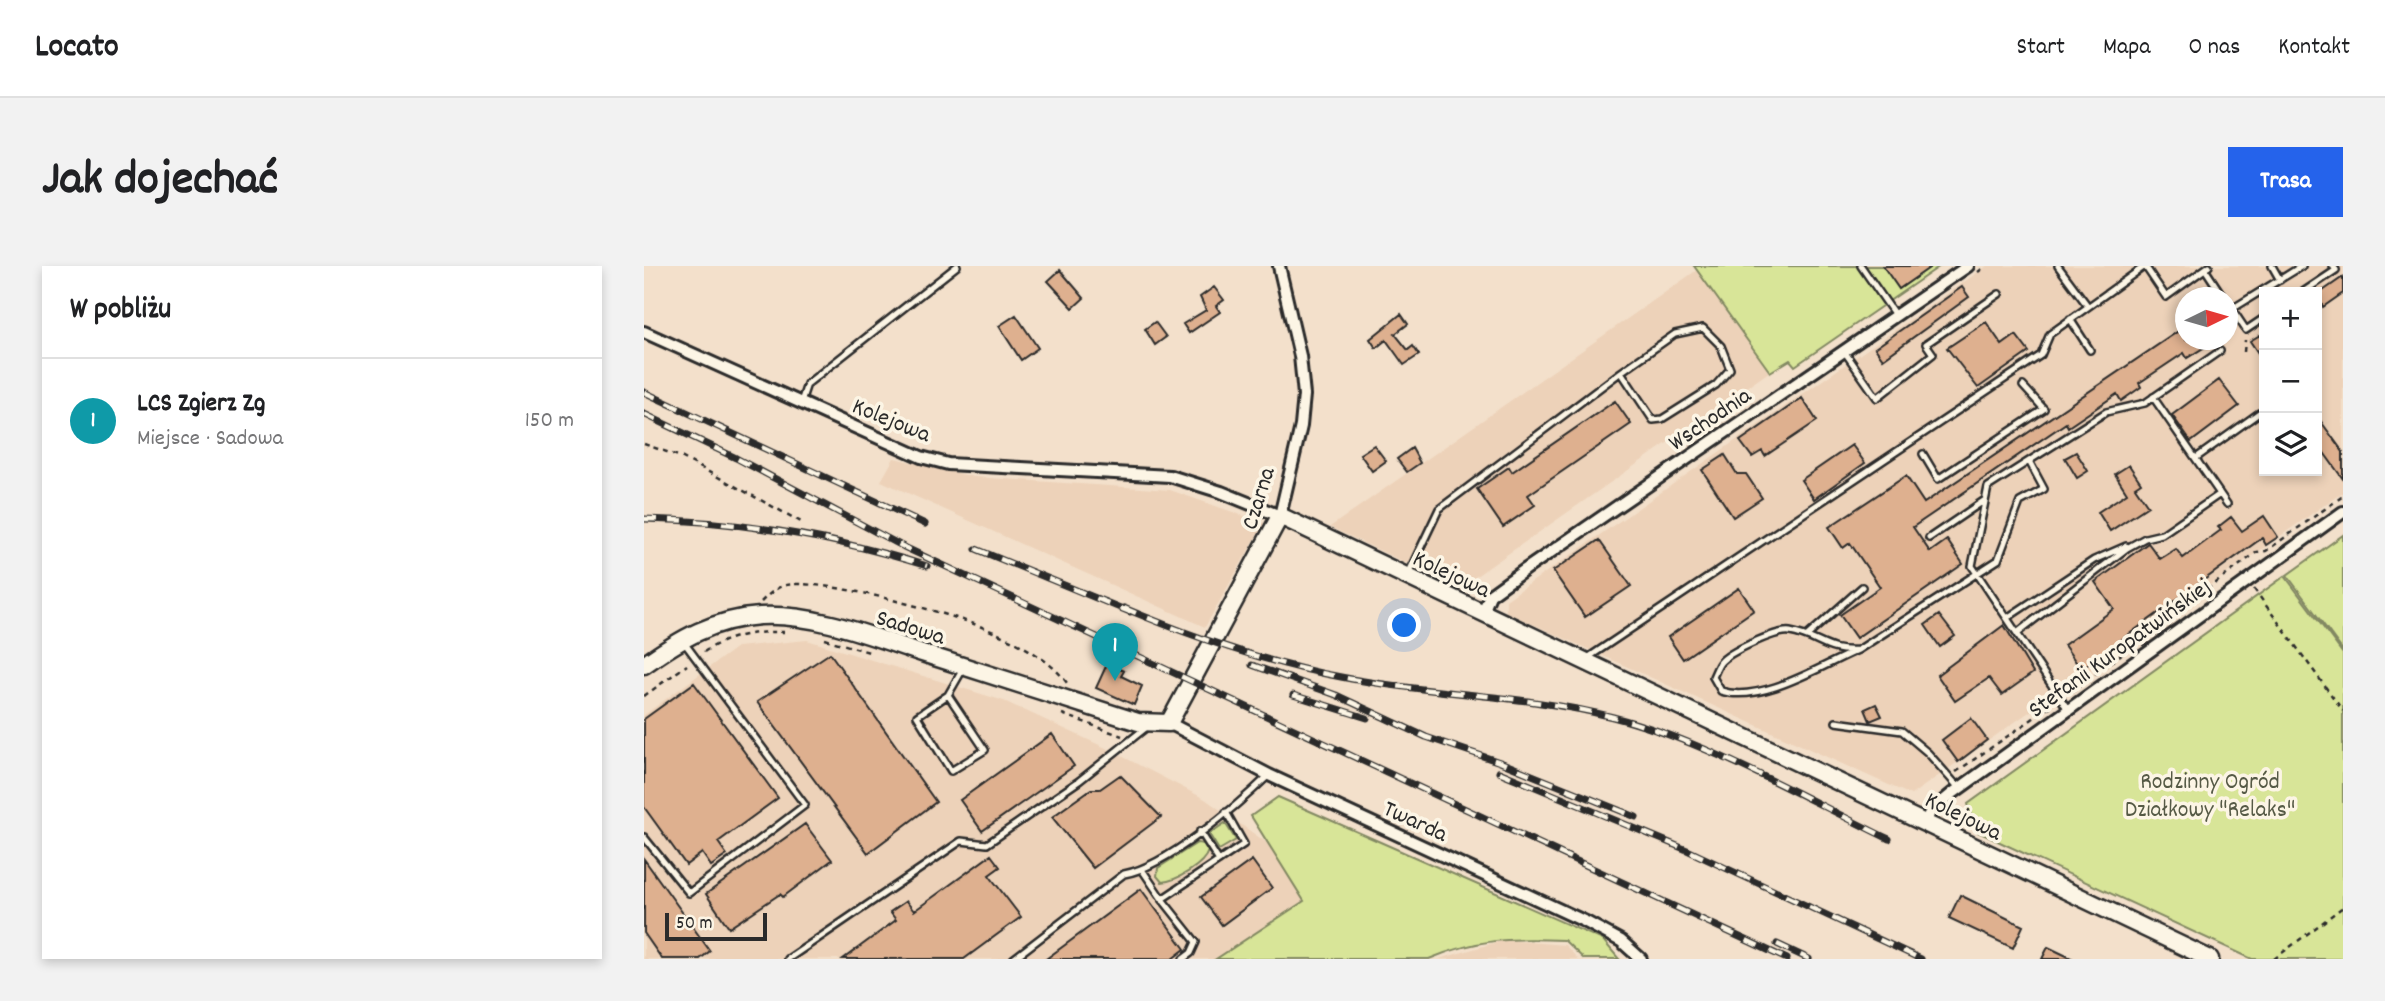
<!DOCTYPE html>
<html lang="pl">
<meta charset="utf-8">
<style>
body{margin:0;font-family:Dekko,sans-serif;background:#f2f2f2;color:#202124}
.controls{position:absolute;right:21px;top:21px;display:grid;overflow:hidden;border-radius:0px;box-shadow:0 4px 10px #0003}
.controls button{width:63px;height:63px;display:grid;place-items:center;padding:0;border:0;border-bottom:2px solid #e0e0e0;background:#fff;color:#202124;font:35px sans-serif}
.compass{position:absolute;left:1531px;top:21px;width:63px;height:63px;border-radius:50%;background:#fff;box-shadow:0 4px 10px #0003;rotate:85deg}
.scale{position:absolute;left:21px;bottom:18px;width:102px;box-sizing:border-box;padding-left:7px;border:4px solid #2b2b2b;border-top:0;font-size:19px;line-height:24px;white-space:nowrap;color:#2b2b2b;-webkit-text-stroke:5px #fcf5e5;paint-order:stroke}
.you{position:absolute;left:761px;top:360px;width:24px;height:24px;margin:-18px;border:5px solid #fff;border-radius:50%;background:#1a73e8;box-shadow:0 0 0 10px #1a73e833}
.badge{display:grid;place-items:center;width:46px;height:46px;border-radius:50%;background:#2563eb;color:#fff;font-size:23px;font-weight:700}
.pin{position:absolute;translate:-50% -58px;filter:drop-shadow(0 2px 4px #0008)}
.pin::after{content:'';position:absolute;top:37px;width:24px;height:21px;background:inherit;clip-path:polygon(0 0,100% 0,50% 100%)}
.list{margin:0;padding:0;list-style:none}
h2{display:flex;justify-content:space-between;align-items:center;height:91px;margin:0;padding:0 28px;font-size:30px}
h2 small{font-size:23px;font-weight:400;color:#757577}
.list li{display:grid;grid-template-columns:46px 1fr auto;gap:21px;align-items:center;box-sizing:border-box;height:126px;padding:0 28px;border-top:2px solid #e0e0e0}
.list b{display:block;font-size:26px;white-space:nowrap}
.list p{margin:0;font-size:23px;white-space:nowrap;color:#757577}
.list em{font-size:23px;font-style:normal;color:#757577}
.icon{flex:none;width:38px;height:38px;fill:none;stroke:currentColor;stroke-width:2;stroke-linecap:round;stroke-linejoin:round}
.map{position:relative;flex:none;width:1699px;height:693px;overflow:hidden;border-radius:0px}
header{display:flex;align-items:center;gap:42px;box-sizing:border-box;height:98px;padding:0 35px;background:#fff;border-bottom:2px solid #e0e0e0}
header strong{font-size:33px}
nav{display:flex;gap:38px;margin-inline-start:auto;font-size:24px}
.intro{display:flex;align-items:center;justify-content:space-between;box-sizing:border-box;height:168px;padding:0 42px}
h1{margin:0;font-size:49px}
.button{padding:18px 32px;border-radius:0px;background:#2563eb;color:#fff;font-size:24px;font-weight:700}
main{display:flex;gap:42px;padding:0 42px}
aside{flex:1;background:#fff;border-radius:0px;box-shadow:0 4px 10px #0003}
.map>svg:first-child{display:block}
.built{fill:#edd2b9;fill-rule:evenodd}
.green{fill:#d8e598;stroke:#828862;stroke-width:2}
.building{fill:#deb08f;stroke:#2b2b2b;stroke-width:2}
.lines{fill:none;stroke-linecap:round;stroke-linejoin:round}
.lane-casing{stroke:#2b2b2b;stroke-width:10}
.street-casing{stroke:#2b2b2b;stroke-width:16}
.secondary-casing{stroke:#2b2b2b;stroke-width:21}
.path{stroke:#2b2b2b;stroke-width:2.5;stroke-dasharray:5 5;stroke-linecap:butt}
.lane{stroke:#fcf5e5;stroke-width:5}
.street{stroke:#fcf5e5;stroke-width:10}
.secondary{stroke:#fcf5e5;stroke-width:16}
.rail-casing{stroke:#2b2b2b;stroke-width:7}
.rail{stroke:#fcf5e5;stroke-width:4.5;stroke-dasharray:13;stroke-linecap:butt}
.labels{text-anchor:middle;stroke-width:7;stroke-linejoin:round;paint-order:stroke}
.street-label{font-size:24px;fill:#2b2b2b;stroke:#fcf5e5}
.park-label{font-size:24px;fill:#565a46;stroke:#fcf5e5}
</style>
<header>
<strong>Locato</strong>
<nav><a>Start</a><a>Mapa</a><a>O nas</a><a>Kontakt</a></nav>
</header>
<div class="intro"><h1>Jak dojechać</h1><a class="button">Trasa</a></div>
<main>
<aside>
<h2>W pobliżu<small></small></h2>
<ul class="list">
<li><span class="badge" style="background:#0f9aa8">1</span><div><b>LCS Zgierz Zg</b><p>Miejsce · Sadowa</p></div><em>150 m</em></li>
</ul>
</aside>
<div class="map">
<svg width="1699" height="693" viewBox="0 0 1699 693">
<rect width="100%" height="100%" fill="#f3e0cb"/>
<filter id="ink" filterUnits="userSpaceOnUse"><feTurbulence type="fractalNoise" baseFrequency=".0143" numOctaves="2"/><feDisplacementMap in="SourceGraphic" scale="14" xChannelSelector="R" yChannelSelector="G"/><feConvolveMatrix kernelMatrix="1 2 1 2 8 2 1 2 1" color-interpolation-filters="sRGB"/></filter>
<g filter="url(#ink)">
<path class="built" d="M1343,0H1699V226L1267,529L862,346V334ZM1620,26H1673V205H1620ZM1542,32H1584V74H1542Z
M1053,4L1125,106L815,322L686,261Z
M250,192L330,211L526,224L620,257L561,361L237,215Z
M163,374L360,435L462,482L561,533L685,621L586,693H0V449L93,381Z
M860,674L921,679L934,693H795Z"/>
<path class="green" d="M1050,0H1296L1151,100L1146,94L1126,106Z
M1699,269V385L1643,309Z
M1641,310L1699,388V693H1608L1332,565L1324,538Z
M634,531L959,674L975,693H940L920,674C868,672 835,672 785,693H572L660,635L607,550Z
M581,557L592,574L575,584L565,568Z
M553,577L560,578L564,585C560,599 532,615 518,616L513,610L514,602Z"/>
<path class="building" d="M1239,0H1288L1255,23Z
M416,4L440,32L429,42L404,15Z
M1699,11V27L1679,41L1673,29Z
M570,21L580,34L572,40L576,46L545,67L539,58L562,44L556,31Z
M1318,21L1325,31L1239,93L1231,82Z
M757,48L764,58L751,68L764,84L769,80L775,89L760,99L742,74L732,82L726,73Z
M372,49L394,82L377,94L355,60Z
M511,56L522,71L511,79L501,63Z
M1342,56L1358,79L1372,69L1385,86L1334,122L1303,82Z
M1542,60V74H1572L1543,92L1540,87L1495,117L1497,121L1477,135L1473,128L1424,161L1422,157L1269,261L1286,286L1303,274L1319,298L1212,372L1196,349L1236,321L1206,277L1199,282L1185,261L1262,210L1280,237Z
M1616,69L1620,74V96L1606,75Z
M1575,114L1595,140L1547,176L1528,149Z
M1158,132L1173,155L1121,190L1118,185L1108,191L1096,175Z
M971,135L987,158L884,229L891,239L859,261L833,223L865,201L868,206Z
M1673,150L1699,186V213L1673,177Z
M730,179L742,195L728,205L716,188Z
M1208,179L1221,197L1170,233L1157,214Z
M768,182L776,197L763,206L753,193Z
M1432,186L1444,205L1433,212L1421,192Z
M1081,189L1093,208H1102L1118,232L1089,251L1058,204Z
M1485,199L1497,217L1491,221L1504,240L1466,265L1454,246L1483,227L1471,208Z
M1620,250L1634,271L1622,279L1618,272L1437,403L1420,379L1470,343L1451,316L1504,277L1516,293L1532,283L1539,292L1577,264L1574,261L1587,251L1598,265Z
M955,274L987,320L941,351L909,305Z
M1095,322L1110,344L1039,393L1024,371Z
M1295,349L1311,370L1296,381L1281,359Z
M1360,359L1389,407L1358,429L1345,412L1311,435L1293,409Z
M186,387L292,536L224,587L113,436Z
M463,398L480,405L477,410L498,420L490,439L452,422Z
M50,417L134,532L74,576L83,589L67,600L58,587L42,599L0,541V453Z
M1232,438L1238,450L1226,455L1221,443Z
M1327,452L1343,474L1314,496L1298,474Z
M408,468L430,500L338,565L316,534Z
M476,509L517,551L449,602L408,551L447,523H456Z
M161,558L188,594L139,631L136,628L85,662L62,628Z
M347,589L356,601L345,609L377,651L320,693H199L252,654L246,646L262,635L270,645Z
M0,593L66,685L56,693H18L0,667Z
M608,594L628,622L578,659L557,631Z
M497,623L541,683L528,693H402Z
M1316,629L1379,660L1369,682L1305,652Z
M1404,681L1429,693H1398Z"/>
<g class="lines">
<g class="lane-casing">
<path id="lane" d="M1217,0L1251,49
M1414,0L1443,39
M1501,0L1522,31L1565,0
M1628,0L1636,14
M1561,3L1580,32
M1659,26L1692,4L1689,0
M1584,37L1602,64L1620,52
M1588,43L1658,0
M1426,53L1446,84
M1200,85L1233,132L1289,88L1282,78L1355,28
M1509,131L1583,238
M157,136L163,118L313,0
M1279,188L1294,213L1400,143L1379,120
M1552,192L1615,147
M1285,272L1341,234
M764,308L795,243L977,106L984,101L1031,68L1059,62L1077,80L1086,103L1072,119L1018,153L1009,154L977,106
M1363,352L1450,294L1482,280
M1373,367L1483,282L1501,272L1518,268L1576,228
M1163,370L1218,321
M1214,384C1177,400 1117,438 1077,425L1069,411C1071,407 1073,401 1076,397C1084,386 1133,364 1146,366C1175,371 1182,387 1214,384L1354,294L1376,236L1400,223L1385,195
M942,393L1397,89L1406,68L1501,0
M304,429L341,484L307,505L273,450L304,429L319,403
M1425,445L1328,300L1344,221L1462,146L1501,137L1576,85
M1192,456L1258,465L1284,487L1315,522
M556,565L575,595
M0,571L45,627L161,539L39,375
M499,605L518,633L600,578L582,546
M518,633L552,676L547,687L539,693
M144,693L317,575L343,578L435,515L504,460
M369,693L480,608C522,601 594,539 625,509"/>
</g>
<g class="street-casing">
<path id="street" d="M0,66L277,191L304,198L526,210L577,226L636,250L657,160L660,129L656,90L635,0
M839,346L846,329L882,303L1324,0
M525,457L625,509L942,656L977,675L997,693
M1282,556L1286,546L1309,527L1699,246"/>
</g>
<g class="secondary-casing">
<path id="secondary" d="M0,399C36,373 70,353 116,350C172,347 229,371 281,388C352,410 423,433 494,456L525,457L636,250L1566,693"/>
</g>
<path class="path" d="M1334,6L1342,0
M1600,86L1601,74
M0,178L37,191L159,257
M1610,323L1699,445
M117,336C123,330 129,324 138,320C170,309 310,348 345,364C373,376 405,392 423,417
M181,373L225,386
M60,386C83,370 112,365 140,366
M1427,426L1613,286L1622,285L1699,230
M0,430L43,399
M418,448L478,470
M1312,506L1410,438
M1630,693L1699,641"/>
<use href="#lane" class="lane"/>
<use href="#street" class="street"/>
<use href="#secondary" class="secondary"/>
<g class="rail-casing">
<path id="rail" d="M0,126L281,258
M0,148L92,192L260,281L1143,693
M0,253C96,255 191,271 283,300
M332,283L486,346
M480,342C549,371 623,397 697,411C787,429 880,428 969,451C1062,475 1158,531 1245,573
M608,399L692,429L782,471L856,496L992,551
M649,429L723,452
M855,506L1043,584L1277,693
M1133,678L1165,693"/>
</g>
<use href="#rail" class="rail"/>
</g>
</g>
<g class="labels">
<g class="street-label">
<text transform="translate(1065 152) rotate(-34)" y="8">Wschodnia</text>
<text transform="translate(248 153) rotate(22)" y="8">Kolejowa</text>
<text transform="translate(613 232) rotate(-73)" y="8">Czarna</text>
<text transform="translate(808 307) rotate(25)" y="8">Kolejowa</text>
<text transform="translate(267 360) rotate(17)" y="8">Sadowa</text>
<text transform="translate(1475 381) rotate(-36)" y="8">Stefanii Kuropatwińskiej</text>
<text transform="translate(1320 549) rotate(26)" y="8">Kolejowa</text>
<text transform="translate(772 554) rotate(25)" y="8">Twarda</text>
</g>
<g class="park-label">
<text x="1566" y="522">Rodzinny Ogród<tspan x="1566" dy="28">Działkowy "Relaks"</tspan></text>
</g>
</g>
</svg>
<div class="controls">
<button>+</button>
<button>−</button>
<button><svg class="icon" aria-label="layers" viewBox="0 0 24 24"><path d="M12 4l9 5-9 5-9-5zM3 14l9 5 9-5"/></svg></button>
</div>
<svg class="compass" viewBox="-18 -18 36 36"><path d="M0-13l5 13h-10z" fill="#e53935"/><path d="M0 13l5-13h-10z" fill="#757577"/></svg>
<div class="scale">50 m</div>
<div class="you"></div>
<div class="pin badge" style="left:471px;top:415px;background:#0f9aa8">1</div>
</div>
</main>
